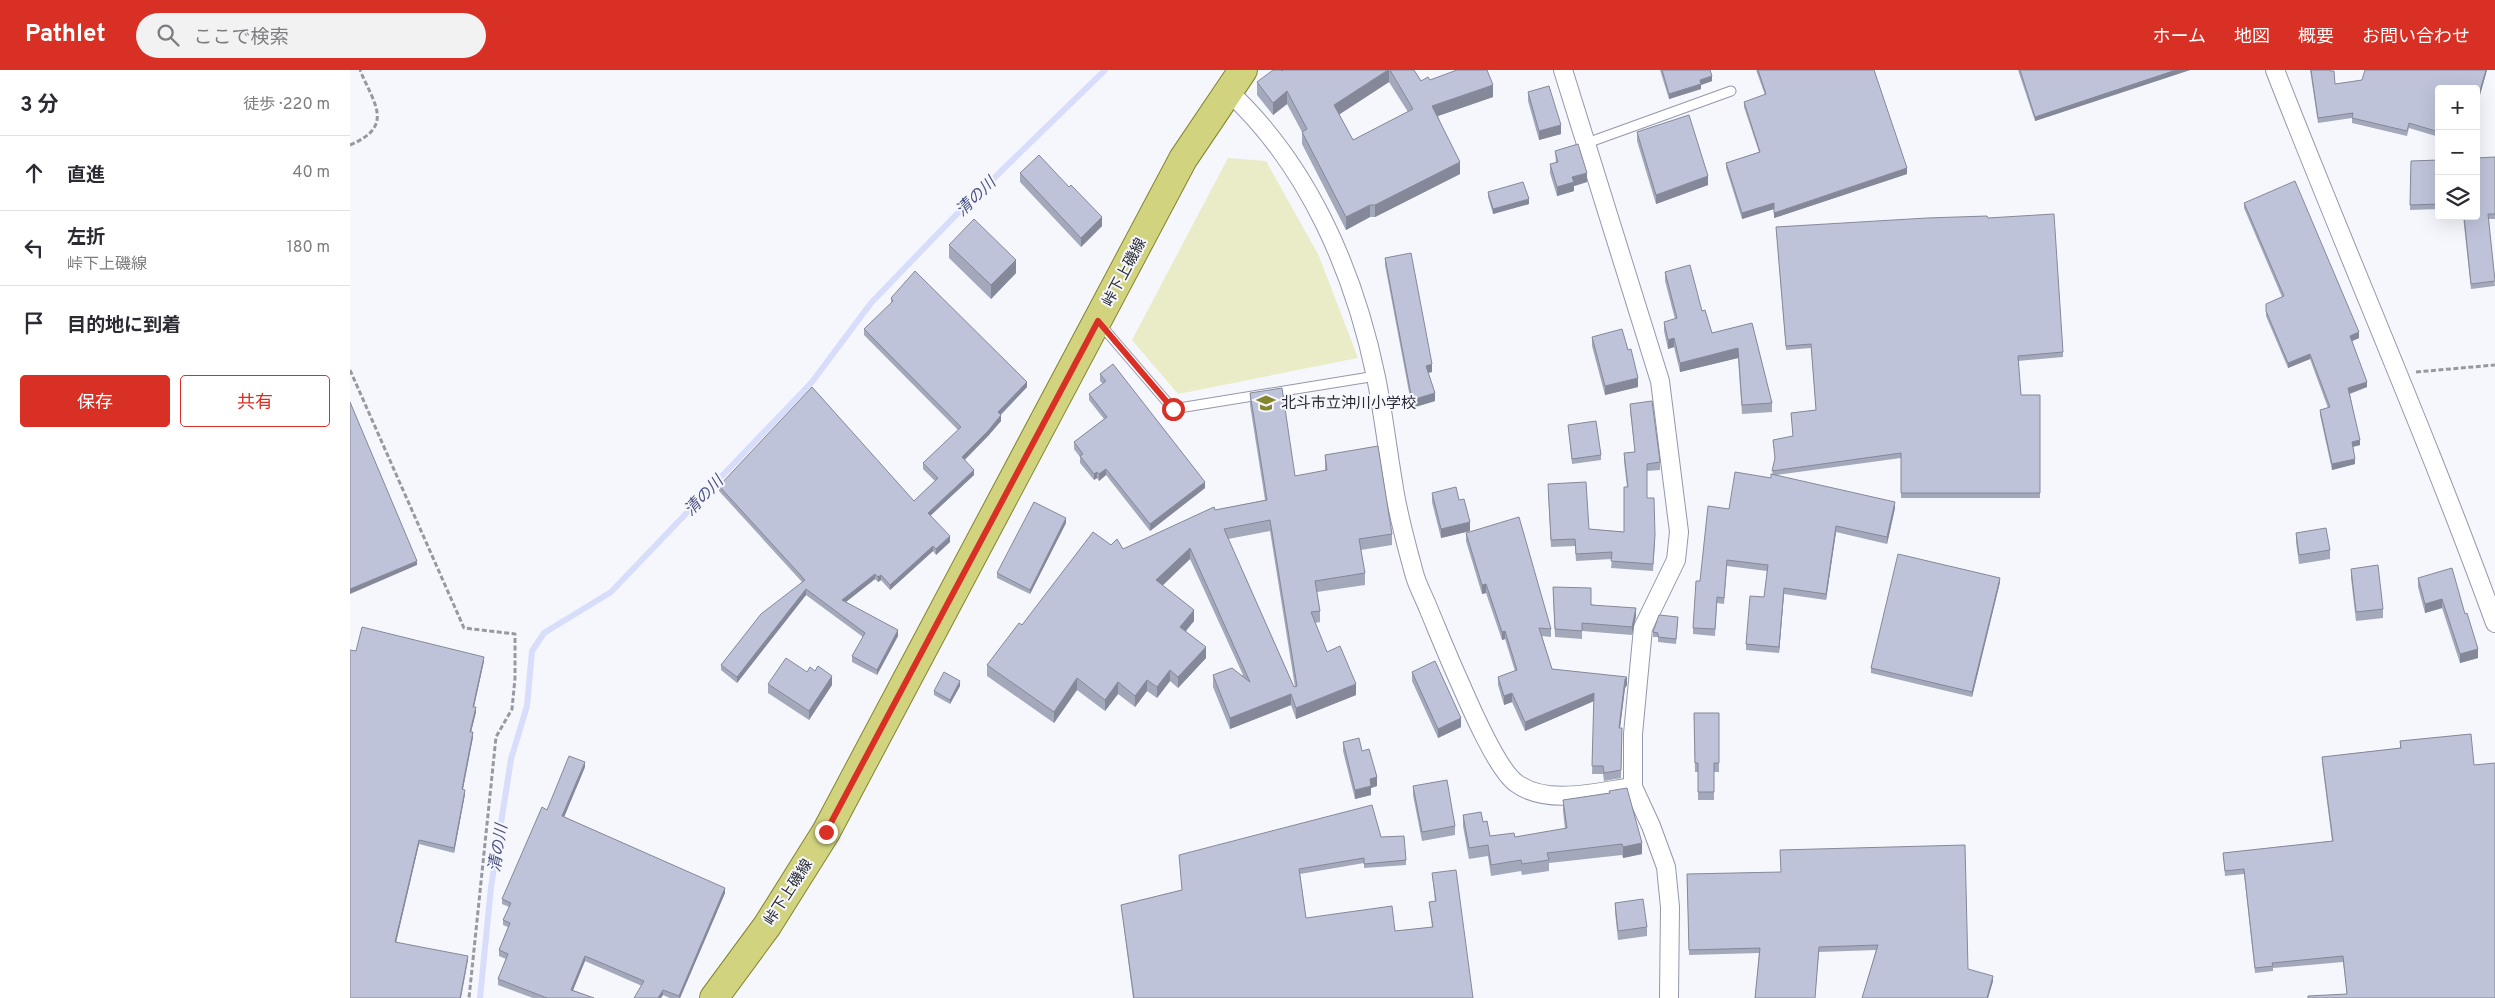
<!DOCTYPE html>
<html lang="ja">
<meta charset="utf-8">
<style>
body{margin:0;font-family:Overpass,"Noto Sans JP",sans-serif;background:#f2f2f3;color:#2b2b33}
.controls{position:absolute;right:15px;top:15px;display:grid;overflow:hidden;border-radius:5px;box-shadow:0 5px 20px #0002}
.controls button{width:45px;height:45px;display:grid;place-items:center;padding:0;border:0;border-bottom:1px solid #e1e1e2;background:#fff;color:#2b2b33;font:25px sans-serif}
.stop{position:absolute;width:15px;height:15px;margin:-11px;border:4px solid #d93025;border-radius:50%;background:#fff}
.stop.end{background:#d93025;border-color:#fff;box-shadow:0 1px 5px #0008}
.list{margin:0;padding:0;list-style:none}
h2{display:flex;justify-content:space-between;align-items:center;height:65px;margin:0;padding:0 20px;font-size:21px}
h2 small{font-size:16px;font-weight:400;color:#7c7c81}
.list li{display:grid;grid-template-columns:32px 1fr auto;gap:15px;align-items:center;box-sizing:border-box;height:75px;padding:0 20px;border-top:1px solid #e1e1e2}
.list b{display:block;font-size:19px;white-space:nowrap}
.list p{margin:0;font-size:16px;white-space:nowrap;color:#7c7c81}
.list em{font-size:16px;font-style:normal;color:#7c7c81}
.actions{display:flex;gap:10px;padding:15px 20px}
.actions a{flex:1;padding:11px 0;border:1px solid #d93025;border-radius:5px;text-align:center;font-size:18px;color:#d93025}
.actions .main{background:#d93025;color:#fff}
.icon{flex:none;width:28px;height:28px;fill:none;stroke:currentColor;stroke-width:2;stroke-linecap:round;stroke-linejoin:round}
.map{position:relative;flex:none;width:2145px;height:928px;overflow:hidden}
header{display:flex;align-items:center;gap:30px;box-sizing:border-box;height:70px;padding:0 25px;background:#d93025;color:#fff}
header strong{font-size:24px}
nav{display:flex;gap:28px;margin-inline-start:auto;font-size:18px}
.search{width:350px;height:45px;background:#f2f2f3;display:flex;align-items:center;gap:12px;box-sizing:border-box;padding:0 18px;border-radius:28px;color:#7c7c81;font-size:19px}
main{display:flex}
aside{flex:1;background:#fff}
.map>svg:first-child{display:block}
.green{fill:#e9ecc7}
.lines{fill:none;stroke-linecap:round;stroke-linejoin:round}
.stream{stroke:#d7ddfa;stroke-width:6}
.lane-casing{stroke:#9397ad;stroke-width:11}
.street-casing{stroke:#9397ad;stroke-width:20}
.primary-casing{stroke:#82852c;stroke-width:30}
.path{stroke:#9899a0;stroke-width:3;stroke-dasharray:5 2.5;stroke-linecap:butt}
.lane{stroke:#fff;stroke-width:9}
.street{stroke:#fff;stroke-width:18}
.primary{stroke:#d1d37f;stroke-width:28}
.wall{fill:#a3a8bb;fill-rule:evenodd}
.shaded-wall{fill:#858899}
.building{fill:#bec3da;stroke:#858899;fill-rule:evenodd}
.route{stroke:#d93025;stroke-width:6}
.labels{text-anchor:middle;stroke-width:4;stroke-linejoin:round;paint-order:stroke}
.street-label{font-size:15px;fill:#282a33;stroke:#f6f7fc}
.poi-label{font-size:15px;fill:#282a33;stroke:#f6f7fc;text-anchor:start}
.water-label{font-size:16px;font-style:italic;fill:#4b5182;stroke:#f6f7fc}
</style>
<header>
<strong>Pathlet</strong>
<div class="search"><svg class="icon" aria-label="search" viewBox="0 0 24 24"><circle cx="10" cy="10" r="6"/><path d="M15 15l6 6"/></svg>ここで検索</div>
<nav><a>ホーム</a><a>地図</a><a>概要</a><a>お問い合わせ</a></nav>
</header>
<main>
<aside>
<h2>3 分<small>徒歩 · 220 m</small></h2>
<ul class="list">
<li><svg class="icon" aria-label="ahead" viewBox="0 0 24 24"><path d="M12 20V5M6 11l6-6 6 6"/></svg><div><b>直進</b></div><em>40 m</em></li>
<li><svg class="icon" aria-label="left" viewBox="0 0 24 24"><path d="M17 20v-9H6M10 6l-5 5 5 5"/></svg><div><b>左折</b><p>峠下上磯線</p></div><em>180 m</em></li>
<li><svg class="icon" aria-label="arrive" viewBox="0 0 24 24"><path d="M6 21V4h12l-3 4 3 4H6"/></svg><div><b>目的地に到着</b></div></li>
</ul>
<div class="actions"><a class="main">保存</a><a>共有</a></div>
</aside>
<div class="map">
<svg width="2145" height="928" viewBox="0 0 2145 928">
<rect width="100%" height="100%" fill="#f6f7fc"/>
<path class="green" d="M878,88L916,91L969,186L1008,288L828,324L782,270Z"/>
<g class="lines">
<path class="stream" d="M130,928L141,817L161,689L177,636L182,581L194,563L261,522L462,312L521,233L604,147L755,0"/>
<g class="lane-casing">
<path id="lane" d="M1237,73L1381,21
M750,254L823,339L1026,306"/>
</g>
<g class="street-casing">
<path id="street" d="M1213,0L1310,311L1329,462L1326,490L1293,558L1283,664V717L1301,756L1316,797L1320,837L1319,928
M1925,0C1997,185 2077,366 2145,553
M877,20C958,94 1004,201 1026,307C1033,341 1037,377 1043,412C1047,442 1056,473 1064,503C1067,515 1074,527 1079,540C1089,564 1099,589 1110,613C1120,636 1147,699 1166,713C1197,736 1247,722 1283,717"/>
</g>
<g class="primary-casing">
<path id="primary" d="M364,928L417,856L476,762L833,89L893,0"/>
</g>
<path class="path" d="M0,75C45,56 24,34 10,0
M0,300L114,558L165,564V608L162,639L146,667L119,928
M2066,302L2145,295"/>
<use href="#lane" class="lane"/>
<use href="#street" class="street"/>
<use href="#primary" class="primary"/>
</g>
<path class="wall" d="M1064,0L1071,11L1080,10L1143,27L1088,46L1110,104L1025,147H1020L996,160L952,74V62L937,34L923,45L907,25V12L932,1ZM1039,12L1058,42L1003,70L989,44Z
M1310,0H1360L1362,11L1351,15V19L1319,29Z
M1406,0H1524L1557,104L1424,148V139L1392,149L1376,98V93L1409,82L1394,37V32L1415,25Z
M1668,0H1840L1685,51Z
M1960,0H1980L1985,14L2137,0L2126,39V19H2089V67L2059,58L2057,66L2002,53V48L1968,53Z
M1178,22L1211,64L1189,70L1178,31Z
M1287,62L1358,115L1306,134L1287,71Z
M1205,81L1237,112L1224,116V121L1207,126L1200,103V94L1206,93Z
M2145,87V149H2138L2145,216L2121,219L2113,146H2126Z
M2089,90V139L2060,140L2061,91Z
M670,103L752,156L731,177L670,112Z
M1138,122L1179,134L1143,144L1138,127Z
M1894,133L2009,268L2002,271L2017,317L2000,324L2010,375L2003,377L2005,394L1982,400L1970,345V340L1978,338L1960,289L1938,298L1916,246V234L1932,227L1894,138Z
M1638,148L1713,282V287L1668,291L1671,325H1690V428H1551V388L1426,405L1545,438L1537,474L1486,462L1476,530L1434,524L1429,583L1396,580V574L1414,527L1417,501L1377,496L1374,534L1367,533L1365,566L1343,564V558L1350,511L1379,439L1421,408L1422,405L1425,390L1423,370L1443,366L1441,343L1466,340L1461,278L1436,280L1426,157Z
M599,175L666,203L641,229L599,188Z
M1035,188L1082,302L1078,303L1085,331L1062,338L1035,195Z
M1315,202L1352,241L1362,263L1402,253L1422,333V342L1392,344L1388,288L1330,302L1324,277L1318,279L1314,261V252L1325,249L1315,211Z
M541,228L677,317L651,345V351L638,366L615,390L624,405L580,446L600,472L586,485L583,481L540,520L531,510L528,512L525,509L496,532L548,566L527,605L502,592V586L513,567L456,525L387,613L371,600V595L452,512L369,421V416L564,431L585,411L573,399V393L608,360L514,265V259L541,234Z
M1242,267L1288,317L1255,325L1242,276Z
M750,304L855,418L800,461L756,405L749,411L747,408L744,410L730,393V387L724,379V372L754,349L739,330V324L753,314L750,311Z
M900,323L945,406L975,401V385L1042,464V475L1011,480L1015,503V515L967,522L970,541V552L965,553L977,582L1006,625L946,649L941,635L880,659L863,617V605H893L840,489L812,515L844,551L836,561L856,588L828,618L820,611L807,628L797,621L785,637L768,624L755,641L727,620L704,653L637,606V595L672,555L761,475L773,479L865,440L915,430L900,335ZM920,461L945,617H944L878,469Z
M1280,334L1310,392V400L1297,401V428L1305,472L1303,501L1261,498L1262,489L1226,491L1225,476L1201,477L1198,421L1239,459L1274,462L1277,417L1274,391V383L1285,382L1280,341Z
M1218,355L1251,385V390L1222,394Z
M1082,423L1120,461L1091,468L1082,432Z
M716,453L680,524L647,508V503Z
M1116,463L1201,559V567L1192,566L1202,599L1277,615L1275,618L1270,658H1272L1271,708L1254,711L1253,704H1242L1244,631L1175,661L1162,632L1154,635L1148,615V607L1165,601L1155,569L1152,570L1136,523L1132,524L1116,471Z
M1946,463L1980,480V489L1949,494L1946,472Z
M2001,499L2033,539V548L2006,551L2001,508Z
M2068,508L2115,544L2128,588L2110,593L2092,538L2075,543L2068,517Z
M1650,512L1622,627L1521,603V598Z
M1203,524L1286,546L1282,565L1232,561V569L1205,567Z
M1328,551L1326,574L1308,572V567H1303V562Z
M134,591L124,637L126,642L121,662L123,667L113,719L115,724L104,783L69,774L46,872L118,890L0,928Z
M457,602L482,615L459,650L418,623V614Z
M1062,602L1111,657L1088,668L1062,611Z
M610,616L600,634L584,625V621Z
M1344,643H1369V702H1364V730H1348V702H1345Z
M2121,664L1997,924L1993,892L1923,898V901L1905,903L1894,804L1875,806L1873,783L1982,771L1972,692V687L2050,678V671Z
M993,672L1012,681L1027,716L1021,718V725L1005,729L993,681Z
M235,697L214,747L375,823L330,928H320L313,925L311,928H284L292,916L235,891L223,920L244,928H183L148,915V909L156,889L149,886V880L158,857L153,855V850L159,837L152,834V829L197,740Z
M1063,716L1105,756V765L1072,771L1063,725Z
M1259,721L1292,784L1273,788L1272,785L1199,793V801L1172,805L1171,801L1141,806L1138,786L1119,789L1113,756V745L1133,752L1140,766L1165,767L1215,759L1213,741V730L1259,723Z
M1031,767L1056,790V795L1014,798V793L950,804L956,848L1045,861L1082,857L1079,832H1085L1082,803L1123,928H783L771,835L831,820Z
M1337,804L1618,899L1643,911L1638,928H1512L1526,880L1469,882L1465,928H1405L1409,883L1339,885Z
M1265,833L1297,857V866L1268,870L1265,842Z"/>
<path class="shaded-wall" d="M1038,0H1039V12L984,48V35Z
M1826,0H1840L1685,51V47Z
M2136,0H2137L2126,39V34Z
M1362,6V11L1351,15V19L1319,29V24L1350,10Z
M1143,15V27L1082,48V36Z
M937,21V34L923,45V33Z
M1211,55V64L1189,70V61Z
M1110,92V104L1025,147V135Z
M1557,98V104L1424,148V143Z
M1237,103V112L1224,116V121L1207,126V117L1222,107Z
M1358,106V115L1306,134V125Z
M1179,129V134L1143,144V139Z
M1424,133V139L1392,149V143Z
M1020,135V147L996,160V147Z
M752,147V156L731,177V168Z
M666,190V203L641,229V215Z
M2009,262V268L2000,272V266Z
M1324,268V277L1318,279V270Z
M1388,278V288L1330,302V293Z
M1960,284V289L1938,298V293Z
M1082,294V302L1076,303V296Z
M1288,308V317L1255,325V316Z
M677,312V317L648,347V342Z
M2017,312V317L1998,324V318Z
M1085,323V331L1062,338V330Z
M651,345V351L638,366L612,392V387Z
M2010,370V375L2002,377V372Z
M2005,389V394L1982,400V394Z
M756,399V405L749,411V404Z
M624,400V405L578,448V443Z
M747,402V408L744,410V404Z
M855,412V418L800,461V454Z
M1545,432V438L1537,474V467Z
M716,448V453L680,524V520Z
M1120,452V461L1091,468V459Z
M1486,456V462L1476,530V524Z
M600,466V472L586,485V479Z
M583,476V481L540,520V515Z
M840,478V489L806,522V510Z
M67,491V495L0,524V519Z
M525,504V509L492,535V530Z
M531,505V510L528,512V507Z
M1650,508V512L1622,627V622Z
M1136,514V523L1132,524V515Z
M1434,518V524L1429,583V577Z
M456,519V525L387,613V607Z
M2092,529V538L2075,543V534Z
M1286,538V546L1282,565V557Z
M844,540V551L830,568V557Z
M548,560V566L527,605V600Z
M1155,561V569L1152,570V562Z
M856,577V588L828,618V607Z
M2128,579V588L2110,593V584Z
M134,587V591L123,641V637Z
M820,600V611L807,628V617Z
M482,606V615L459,650V641Z
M1277,607V615L1275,618L1269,666V658L1275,609Z
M727,608V620L704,653V642Z
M797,610V621L785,637V626Z
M610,611V616L600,634V630Z
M768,612V624L755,641V630Z
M1006,614V625L946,649V638Z
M1162,623V632L1154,635V626Z
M1244,623V631L1175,661V652Z
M941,624V635L880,659V648Z
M126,637V642L120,666V662Z
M1111,648V657L1088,668V659Z
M123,662V667L112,724V719Z
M235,692V697L212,752V746Z
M1027,707V716L1021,718V725L1005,729V720L1020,709Z
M115,720V724L104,783V778Z
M69,770V774L45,877V872Z
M1292,773V784L1273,788V777Z
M375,818V823L330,928H329V926Z
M118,886V890L111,928H110Z
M235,886V891L221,925V920Z
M1643,906V911L1638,928H1637Z
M313,920V925L311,928H308Z"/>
<path class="building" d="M923,0H931L932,1L933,0H1038L984,35L1003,70L1063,39L1040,0H1064L1071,11L1078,7L1080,10L1107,0H1137L1143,15L1082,36L1110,92L1025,135H1020L996,147L952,62L957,59L937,21L923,33L907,12Z
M1312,0H1360L1362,6L1350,10L1351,14L1319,24Z
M1408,0H1524L1557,98L1424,143V133L1392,143L1376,93L1410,82L1394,32L1416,24Z
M1670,0H1826L1685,47Z
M1961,0H1980V1H1984L1985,14L2012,10L2015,0H2136L2126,34V19H2089V62L2059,53L2057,61L2002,48L2003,43L1968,48Z
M1199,16L1211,55L1189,61L1178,22Z
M1339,45L1358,106L1306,125L1287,62Z
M1228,74L1237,103L1222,107L1224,112L1207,117L1200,94L1208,92L1205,81Z
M689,85L719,117L721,115L752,147L731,168L670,103Z
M2145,87V144H2138L2145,211L2121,214L2114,146H2126V88Z
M2089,90V134L2060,135L2061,91Z
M1945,111L2009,262L2000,266L2017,312L1998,318L2010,370L2002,372L2005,389L1982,394L1970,340L1980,337L1960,284L1938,293L1916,241V234L1934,226L1894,133Z
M1173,112L1179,129L1143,139L1138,122Z
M1704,144L1713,282L1668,286L1671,325H1690V423H1551V383L1422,401L1425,388L1423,370L1443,366L1441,343L1466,340L1461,274L1436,276L1426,157L1577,148L1637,146L1638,148Z
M624,149L666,190L641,215L599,175Z
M1061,183L1082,294L1076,296L1085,323L1062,330L1035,188Z
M1340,195L1352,241L1355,240L1362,263L1402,253L1422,333L1392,335L1388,278L1330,293L1324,268L1318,270L1314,252L1327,248L1315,202Z
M565,201L677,312L648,342L651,345L638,361L612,387L624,400L578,443L600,466L586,479L583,476L540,515L531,505L528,507L525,504L492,530L548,560L527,600L502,586L515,563L456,519L387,607L371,595L411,544L455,510L369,416L462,317L564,431L588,408L573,393L611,357L514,259L543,231L541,228Z
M1272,259L1278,280L1281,279L1288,308L1255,316L1242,267Z
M763,294L855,412L800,454L756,399L749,404L747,402L744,404L730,386L733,384L724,372L757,347L739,324L756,311L750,304Z
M932,318L945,406L977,400L975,385L1028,376L1042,464L1009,469L1015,503L965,511L970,541L961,542L977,582L990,576L1006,614L946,638L941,624L880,648L863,605L882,598L900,612L840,478L806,510L844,540L830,557L856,577L828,607L820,600L807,617L797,610L785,626L768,612L755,630L727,608L704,642L637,595L669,553L672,555L743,462L761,475L767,469L773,479L864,437L865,440L917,430L900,323ZM920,450L947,616L944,617L874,459Z
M1302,331L1310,392L1297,394V428H1304L1305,465L1303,494L1261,491L1262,482L1226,484L1225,469L1201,470L1198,414L1236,412L1239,459L1274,462V417H1278L1274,383L1285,382L1280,334Z
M0,332L67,491L0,519Z
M1246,351L1251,385L1222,389L1218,355Z
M1385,402L1421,408V404L1545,432L1537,467L1486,456L1476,524L1434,518L1429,577L1396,574L1400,526L1414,527L1418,495L1377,490L1374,528L1367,527L1365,559L1343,558L1346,511H1350L1358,436L1379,439Z
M1106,417L1109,430L1114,429L1120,452L1091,459L1082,423Z
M684,432L716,448L680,520L647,503Z
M1169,447L1201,559L1189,558L1202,599L1277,607L1275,609L1269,658H1272L1271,700L1254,703L1253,696H1242L1244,623L1175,652L1162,623L1154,626L1148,607L1167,600L1155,561L1152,562L1136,514L1132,515L1116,463Z
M1976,458L1980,480L1949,485L1946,463Z
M1548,484L1650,508L1622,622L1521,598Z
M2028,495L2033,539L2006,542L2001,499Z
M2102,498L2115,544L2117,543L2128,579L2110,584L2092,529L2075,534L2068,508Z
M1203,517L1241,518V535L1286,538L1282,557L1232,553V561L1205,559Z
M1309,545L1328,547L1326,569L1308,567V563L1303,562Z
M12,557L134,587L123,637H126L120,662H123L112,719L115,720L104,778L69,770L45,872L118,886L110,928H0V580L6,581Z
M436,588L457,602L460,597L465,601L468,596L482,606L459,641L418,614Z
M1085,591L1111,648L1088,659L1062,602Z
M594,602L610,611L600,630L584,621Z
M1344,643H1369V693H1364V722H1348V693H1345Z
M2121,664L2124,695L2145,693V928H1958V926L1997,924L1993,886L1922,893L1923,896L1905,898L1894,799L1875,801L1873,783L1983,771L1972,687L2051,678L2050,671Z
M1009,668L1012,681L1019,679L1027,707L1020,709L1021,716L1005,720L993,672Z
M219,686L235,692L212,746L375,818L329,926L313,920L308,928H284L294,911L235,886L221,920L244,928H197L148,909L158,884L149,880L160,853L153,850L161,833L152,829L192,737L197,740Z
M1097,710L1105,756L1072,762L1063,716Z
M1277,718L1292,773L1273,777L1272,774L1197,783L1199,790L1172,794L1171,790L1141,795L1138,775L1119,778L1113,745L1131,742L1133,752L1137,751L1140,766L1164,763L1165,767L1217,758L1213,730L1260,723L1259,721Z
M1022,735L1031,767L1054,766L1056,790L1014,794V788L949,799L956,848L1042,836L1045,861L1083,857L1079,832L1086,831L1082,803L1106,800L1123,928H784L771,835L832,820L829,785Z
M1615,775L1618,899L1643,906L1637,928H1512L1528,875L1469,877L1465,928H1405L1410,878L1339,880L1337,804L1431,802L1430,780Z
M1293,829L1297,857L1268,861L1265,833Z"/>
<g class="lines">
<path class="route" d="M476,762L748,251L823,339"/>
</g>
<defs>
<g id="school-bare" transform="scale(1.5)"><path d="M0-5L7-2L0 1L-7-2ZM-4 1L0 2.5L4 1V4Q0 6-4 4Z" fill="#83852f" stroke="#f6f7fc" stroke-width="2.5" paint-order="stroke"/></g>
</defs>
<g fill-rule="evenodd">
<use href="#school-bare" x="916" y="333"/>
</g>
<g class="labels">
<g class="street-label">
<text transform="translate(774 202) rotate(-62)" y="5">峠下上磯線</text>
<text transform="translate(438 822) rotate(-57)" y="5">峠下上磯線</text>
</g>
<g class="poi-label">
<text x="931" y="338">北斗市立沖川小学校</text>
</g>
<g class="water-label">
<text transform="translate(625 126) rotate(-44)" y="6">清の川</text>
<text transform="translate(353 425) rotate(-46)" y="6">清の川</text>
<text transform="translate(147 778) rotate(-81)" y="6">清の川</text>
</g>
</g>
</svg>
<div class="controls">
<button>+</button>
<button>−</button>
<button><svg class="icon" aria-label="layers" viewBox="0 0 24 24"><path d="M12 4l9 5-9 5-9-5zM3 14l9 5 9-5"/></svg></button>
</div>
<div class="stop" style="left:823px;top:339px"></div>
<div class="stop end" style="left:476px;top:762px"></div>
</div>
</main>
